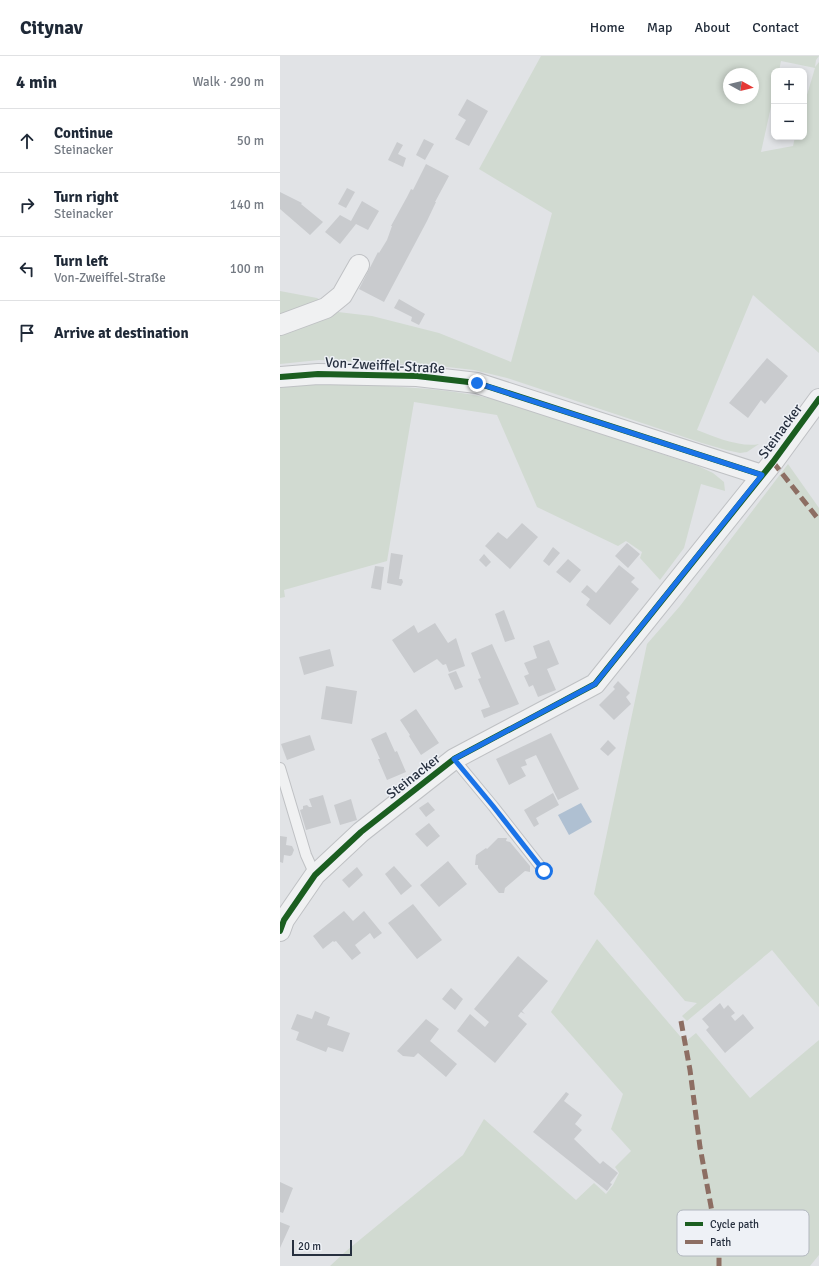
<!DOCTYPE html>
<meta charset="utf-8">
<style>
body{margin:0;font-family:Signika,sans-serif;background:#f2f2f3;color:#1f2937}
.controls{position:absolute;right:12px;top:12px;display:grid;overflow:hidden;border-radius:8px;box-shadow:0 2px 6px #0003}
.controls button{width:36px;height:36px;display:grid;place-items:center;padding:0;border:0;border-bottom:1px solid #e0e1e3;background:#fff;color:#1f2937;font:20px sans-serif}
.compass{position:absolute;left:443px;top:12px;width:36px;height:36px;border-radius:50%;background:#fff;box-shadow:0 2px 6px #0003;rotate:98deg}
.scale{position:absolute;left:12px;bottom:10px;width:60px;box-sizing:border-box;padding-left:4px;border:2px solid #27303f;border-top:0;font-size:11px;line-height:14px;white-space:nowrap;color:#27303f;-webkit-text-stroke:3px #eef1f6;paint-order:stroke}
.stop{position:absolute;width:12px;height:12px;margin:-9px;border:3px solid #1a73e8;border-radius:50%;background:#fff}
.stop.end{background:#1a73e8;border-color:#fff;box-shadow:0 1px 4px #0008}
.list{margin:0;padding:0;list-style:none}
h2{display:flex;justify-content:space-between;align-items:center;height:52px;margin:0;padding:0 16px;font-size:17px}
h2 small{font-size:13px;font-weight:400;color:#747a83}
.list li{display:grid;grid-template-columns:26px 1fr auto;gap:12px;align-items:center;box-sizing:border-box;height:64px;padding:0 16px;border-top:1px solid #e0e1e3}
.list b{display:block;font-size:15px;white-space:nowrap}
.list p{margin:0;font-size:13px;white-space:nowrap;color:#747a83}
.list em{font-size:13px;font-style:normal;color:#747a83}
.icon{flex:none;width:22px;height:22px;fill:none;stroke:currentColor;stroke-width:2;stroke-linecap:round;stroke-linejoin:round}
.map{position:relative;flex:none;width:539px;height:1210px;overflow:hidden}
header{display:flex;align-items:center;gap:24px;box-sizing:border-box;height:56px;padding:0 20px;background:#fff;border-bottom:1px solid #e0e1e3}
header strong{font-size:19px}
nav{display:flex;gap:22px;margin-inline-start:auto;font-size:14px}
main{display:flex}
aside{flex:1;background:#fff}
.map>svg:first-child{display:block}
.green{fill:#d1dad1;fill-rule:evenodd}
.water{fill:#afc0d2}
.building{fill:#c9cbce}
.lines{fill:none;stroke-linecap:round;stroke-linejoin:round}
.service-casing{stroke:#bfc1c4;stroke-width:12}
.minor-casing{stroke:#bfc1c4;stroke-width:22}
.service{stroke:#f0f1f2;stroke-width:10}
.minor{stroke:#f0f1f2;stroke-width:20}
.quiet{stroke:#8d6e63;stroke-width:5;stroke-dasharray:10 5;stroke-linecap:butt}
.cycleway-casing{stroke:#eef1f6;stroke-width:8}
.cycleway{stroke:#1b5e20;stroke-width:6}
.route{stroke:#1a73e8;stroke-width:5}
.labels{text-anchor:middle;stroke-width:3;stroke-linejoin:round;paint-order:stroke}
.street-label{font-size:14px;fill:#27303f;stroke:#eef1f6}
.key{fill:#eef1f6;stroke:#b2b7bf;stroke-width:1}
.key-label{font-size:11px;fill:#27303f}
</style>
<header>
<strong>Citynav</strong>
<nav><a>Home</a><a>Map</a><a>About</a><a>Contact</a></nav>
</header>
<main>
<aside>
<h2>4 min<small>Walk · 290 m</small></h2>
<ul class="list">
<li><svg class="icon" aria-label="ahead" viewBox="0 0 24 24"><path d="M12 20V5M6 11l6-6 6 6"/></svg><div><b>Continue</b><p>Steinacker</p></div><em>50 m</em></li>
<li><svg class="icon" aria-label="right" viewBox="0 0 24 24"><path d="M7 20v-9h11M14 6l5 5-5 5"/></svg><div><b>Turn right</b><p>Steinacker</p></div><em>140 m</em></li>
<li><svg class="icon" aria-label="left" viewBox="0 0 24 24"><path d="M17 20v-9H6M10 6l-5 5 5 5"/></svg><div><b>Turn left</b><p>Von-Zweiffel-Straße</p></div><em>100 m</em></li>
<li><svg class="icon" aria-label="arrive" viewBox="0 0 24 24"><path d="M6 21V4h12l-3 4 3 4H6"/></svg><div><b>Arrive at destination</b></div></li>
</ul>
</aside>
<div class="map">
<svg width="539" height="1210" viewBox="0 0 539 1210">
<rect width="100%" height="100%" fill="#e1e3e6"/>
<path class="green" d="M261,0H539L536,4L535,11L539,6V297L473,239L417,374C434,381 462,392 479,388L467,396L460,397L446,394L422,387L227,322L194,314L150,309L39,304L0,308V276L58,256L92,260L159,277L231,306L272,157L199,113ZM501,5L535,12L524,49V81H515L513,90L481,96L494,37V15H499ZM449,18H473V42H449Z
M0,235L37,242L43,246L0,260Z
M42,328C102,330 162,330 221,345L418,410L433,417L444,426L445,435L421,428L404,492L380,524L360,502L362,496L346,485L338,490L257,451L217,359L134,346L107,505L4,534L5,541L0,542V331Z
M508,408L539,452V951L492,894L407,965L402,960L417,947L405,945L314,838L367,588L400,550Z
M317,883L405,986L416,977L470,1042L539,984V1199L530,1210H50L65,1196L183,1099L204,1063L296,1144L314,1127L326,1138L333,1129L339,1117L335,1111L351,1095L331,1073L343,1038L271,956Z"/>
<path class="water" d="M301,747L312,766L289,779L278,759Z"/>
<path class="building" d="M187,43L208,55L189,90L175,83L186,64L178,59Z
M144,83L154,88L145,104L136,99Z
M117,86L123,89L118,98L126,102L123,111L108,104Z
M146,108L169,120L155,146H156L147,165L104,246L79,233L98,196L99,197L107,184L112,170H111L127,141L131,133L133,134Z
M67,132L75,136L66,152L58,148Z
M0,136L22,147L21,148L43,166L30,179L0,153Z
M82,145L99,155L88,174L76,168L60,188L45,176L60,159L71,165Z
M119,243L145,258L139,269L131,265L132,261L114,252Z
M487,302L508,320L485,348L481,344L468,362L449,347Z
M242,467L258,481L230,513L205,490L218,476L227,483Z
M347,487L360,498L348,512L335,500Z
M273,491L280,497L269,510L263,505Z
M111,497L123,499L119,523H122L123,526L121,530L107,527Z
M204,498L211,506L206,511L199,504Z
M288,503L301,514L290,527L276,516Z
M339,509L355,522L351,526L359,533L330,569L306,549L310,543L301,536L307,529L316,537Z
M95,510L104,511L101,534L91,532Z
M224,554L235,583L225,586L215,558Z
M155,567L168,587L176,582L185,610L169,616L166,608L163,609L157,603L134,617L112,584L134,569L138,577Z
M269,584L279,608L267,613L276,634L258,641L253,629L249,631L244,620L249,618L244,607L257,602L253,590Z
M212,588L239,648L204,662L201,654L210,651L198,623L201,622L191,597Z
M50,593L54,610L24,619L19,601Z
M176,615L183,631L175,634L168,618Z
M338,625L350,637L346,641L351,648L334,664L319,649L335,633L333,631Z
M46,630L77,635L72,668L41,663Z
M136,653L159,687L141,699L129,680L130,679L120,664Z
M106,676L115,696L117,695L126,716L107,724L98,703H100L91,683Z
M271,677L299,733L278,744L256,699L245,704L247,709L241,711L246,720L229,729L216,703Z
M30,679L35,694L7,704L1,688Z
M328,684L336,692L328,700L320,693Z
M273,737L279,749L256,762L259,768L254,771L244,754Z
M43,739L51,767L26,774L20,754L23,753V750L27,749L29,751H32L29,743Z
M71,743L77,764L60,769L54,749Z
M148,746L155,754L146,761L139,752Z
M149,767L160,780L147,791L135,778Z
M0,780L7,781L6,789L12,790L14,794L12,799L10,800L4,799L3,807L0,806Z
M218,782H227L226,785L230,786L250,810V816L245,815L225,832L224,837H219L198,812V809H195L196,799L206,792L207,793Z
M168,805L187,828L159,851L140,829Z
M114,810L132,830L121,839L105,818Z
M77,811L83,819L69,832L62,824Z
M133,848L162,884L137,903L108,867Z
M64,855L73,865L84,855L102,877L94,883L90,877L75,889L81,897L72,904L56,885L54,886L53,885L43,893L33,880Z
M238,900L268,925L242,955L245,958L241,956L238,960L247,968L215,1007L177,975L190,958L205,971L209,966L194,953Z
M171,932L183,943L175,954L162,943Z
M440,947L444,953L448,949L455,957L451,960L455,965L463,958L474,972L445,997L426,974L429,971L422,963Z
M35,955L50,961L47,969L70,977L63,996L48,991L46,996L16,984L19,976L11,973L17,958L32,963Z
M146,963L159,973L150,985L177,1008L166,1021L138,997L134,1001L123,1000L117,995Z
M286,1036L289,1038L284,1045L302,1059L295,1068L302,1074L294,1083L320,1108L323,1105L338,1117L330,1127L332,1128L327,1135L253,1076Z
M0,1126L13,1132L3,1157L0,1156Z
M0,1166L10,1170L0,1192Z"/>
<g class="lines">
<g class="service-casing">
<path id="service" d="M174,703L213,750L264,815
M0,712L26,799L35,819"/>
</g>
<g class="minor-casing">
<path id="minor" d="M0,269L46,252L62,239L79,209
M0,321L38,318L137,320L197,327L482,419
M0,875L4,864L35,819L81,776L174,703L315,628L493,406L539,343"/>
</g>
<use href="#service" class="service"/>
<use href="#minor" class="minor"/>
<path class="quiet" d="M493,406L539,464
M401,965L410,1014L420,1091L435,1172L439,1195V1210"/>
<g class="cycleway-casing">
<path id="cycleway" d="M0,321L38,318L137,320L197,327L482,419
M0,875L4,864L35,819L81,776L174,703L315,628L493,406L539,343"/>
</g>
<use href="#cycleway" class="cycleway"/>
</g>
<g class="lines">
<path class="route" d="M197,327L482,419L315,628L174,703L213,750L264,815"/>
</g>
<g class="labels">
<g class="street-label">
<text transform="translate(105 309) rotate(3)" y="5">Von-Zweiffel-Straße</text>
<text transform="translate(500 375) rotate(-54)" y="5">Steinacker</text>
<text transform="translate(133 720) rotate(-38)" y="5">Steinacker</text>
</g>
</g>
<rect x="397" y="1154" width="132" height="46" rx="6" class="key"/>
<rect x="405" y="1166" width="18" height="4" fill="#1b5e20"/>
<rect x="405" y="1184" width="18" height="4" fill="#8d6e63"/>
<g class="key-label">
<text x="430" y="1172">Cycle path</text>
<text x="430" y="1190">Path</text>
</g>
</svg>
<div class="controls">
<button>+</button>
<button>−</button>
</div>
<svg class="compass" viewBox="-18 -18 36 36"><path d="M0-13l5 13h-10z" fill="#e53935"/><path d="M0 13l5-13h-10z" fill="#747a83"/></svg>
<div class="scale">20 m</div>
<div class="stop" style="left:264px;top:815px"></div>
<div class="stop end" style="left:197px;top:327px"></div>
</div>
</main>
